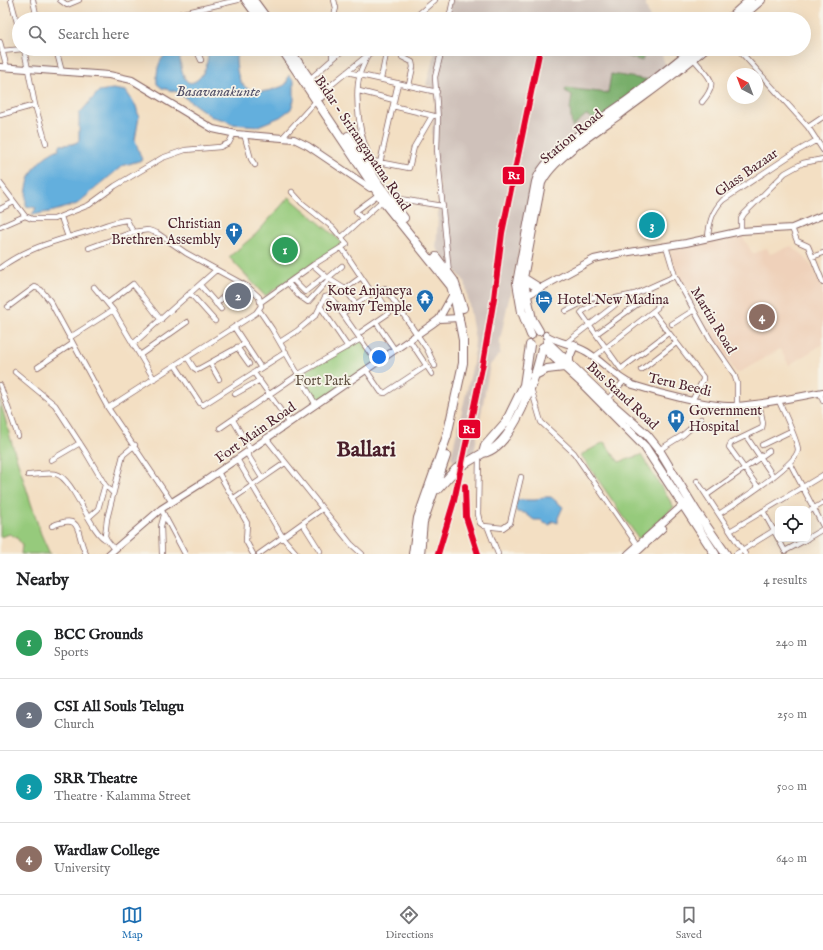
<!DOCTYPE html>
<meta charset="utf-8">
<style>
body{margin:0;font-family:"IM FELL English",serif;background:#f2f2f2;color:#202124}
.controls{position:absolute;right:12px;bottom:12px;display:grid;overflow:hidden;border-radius:8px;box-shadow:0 4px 16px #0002}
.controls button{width:36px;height:36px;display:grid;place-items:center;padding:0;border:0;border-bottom:1px solid #e0e0e0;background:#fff;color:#202124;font:20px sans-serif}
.compass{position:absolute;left:727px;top:68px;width:36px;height:36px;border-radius:50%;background:#fff;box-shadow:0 4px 16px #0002;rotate:318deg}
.you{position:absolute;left:379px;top:357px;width:14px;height:14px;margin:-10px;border:3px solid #fff;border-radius:50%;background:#1a73e8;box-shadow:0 0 0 6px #1a73e833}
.badge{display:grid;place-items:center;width:26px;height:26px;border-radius:50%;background:#1f6fb2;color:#fff;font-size:13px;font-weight:700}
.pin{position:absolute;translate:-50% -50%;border:2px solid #fff;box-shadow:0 1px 4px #0006}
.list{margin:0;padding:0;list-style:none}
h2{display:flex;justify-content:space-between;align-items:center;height:52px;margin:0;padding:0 16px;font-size:17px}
h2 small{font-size:13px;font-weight:400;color:#757577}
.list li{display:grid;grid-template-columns:26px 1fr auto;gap:12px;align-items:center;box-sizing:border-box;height:72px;padding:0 16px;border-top:1px solid #e0e0e0}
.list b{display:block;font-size:15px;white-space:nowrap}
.list p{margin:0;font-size:13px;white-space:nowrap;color:#757577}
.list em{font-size:13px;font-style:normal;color:#757577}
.icon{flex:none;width:22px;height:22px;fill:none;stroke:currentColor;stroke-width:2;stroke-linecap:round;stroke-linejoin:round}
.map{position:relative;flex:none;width:823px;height:554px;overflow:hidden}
.search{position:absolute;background:#fff;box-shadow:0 4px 16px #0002;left:12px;right:12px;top:12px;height:44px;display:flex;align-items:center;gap:10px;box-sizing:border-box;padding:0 14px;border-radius:22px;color:#757577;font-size:15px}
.sheet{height:340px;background:#fff}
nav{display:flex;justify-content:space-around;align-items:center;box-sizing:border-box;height:56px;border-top:1px solid #e0e0e0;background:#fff;font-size:11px;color:#757577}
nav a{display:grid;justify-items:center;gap:2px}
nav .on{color:#1f6fb2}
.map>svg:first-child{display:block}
.built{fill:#efd1ba}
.industrial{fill:#cfc1ba}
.green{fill:#96ca7b;stroke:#707453}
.forest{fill:#78ae6b;stroke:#61664b}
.water{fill:#64afdd;stroke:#576784}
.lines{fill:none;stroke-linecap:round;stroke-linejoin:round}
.minor-casing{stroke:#856260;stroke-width:6}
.tertiary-casing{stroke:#856260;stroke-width:8}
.trunk-casing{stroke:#856260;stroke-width:10}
.minor{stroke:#fff;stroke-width:4.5}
.tertiary{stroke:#fff;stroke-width:6}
.trunk{stroke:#fff;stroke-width:8}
.rail-1-casing{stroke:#f7f3e8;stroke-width:9}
.rail-1{stroke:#e4002b;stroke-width:6}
.labels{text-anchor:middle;stroke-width:3.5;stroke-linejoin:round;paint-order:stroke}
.street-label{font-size:14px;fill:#4a1f2b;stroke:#f7f3e8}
.poi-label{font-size:14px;fill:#4a1f2b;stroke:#f7f3e8;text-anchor:end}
.park-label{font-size:14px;fill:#615243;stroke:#f7f3e8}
.water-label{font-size:15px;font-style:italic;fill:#535169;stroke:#f7f3e8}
.town-label{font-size:22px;font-weight:bold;fill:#4a1f2b;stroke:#f7f3e8}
.line-badge{stroke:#f7f3e8;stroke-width:1.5}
.badge-label{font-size:11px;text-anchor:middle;font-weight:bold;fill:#fff}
</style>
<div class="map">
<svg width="823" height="554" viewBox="0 0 823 554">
<rect width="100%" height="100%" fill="#f7f3e8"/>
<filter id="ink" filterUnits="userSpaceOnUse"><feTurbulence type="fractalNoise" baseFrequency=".025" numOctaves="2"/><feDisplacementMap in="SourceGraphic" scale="8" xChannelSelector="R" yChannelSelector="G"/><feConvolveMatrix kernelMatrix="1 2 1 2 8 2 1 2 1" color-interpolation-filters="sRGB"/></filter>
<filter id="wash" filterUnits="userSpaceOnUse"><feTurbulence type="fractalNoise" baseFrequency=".012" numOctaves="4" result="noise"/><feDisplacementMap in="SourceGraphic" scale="16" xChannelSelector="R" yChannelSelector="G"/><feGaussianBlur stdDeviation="0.9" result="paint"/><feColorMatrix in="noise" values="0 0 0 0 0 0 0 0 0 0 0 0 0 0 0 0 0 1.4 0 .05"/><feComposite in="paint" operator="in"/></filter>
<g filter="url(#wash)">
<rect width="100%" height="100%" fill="#f3dfc3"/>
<path class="built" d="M741,234L753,254L767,248L770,254L791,246L802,254L811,265L823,290V344L789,365L780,349L737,374L713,338L675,272L670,251Z"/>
<path class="industrial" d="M448,0H644L650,19H443Z
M436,49H660L666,67L560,148L536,172L500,340V354L490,365L474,453L457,465L451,457L473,364L475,340L465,282L436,248L440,183L433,179L432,132L436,95L430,94L431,87L426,85Z"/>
<path class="green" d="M289,197L343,243L265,296L229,257L256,234Z
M361,339L377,363L316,403L300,374Z
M0,400L12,444L41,534L50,554H21L22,545L17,538L10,534L0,537Z
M604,442L619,462L641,455L674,507L639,539L581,455Z"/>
<path class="forest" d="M611,49H646L642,61L614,52Z
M611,74L650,80L598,121L586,115L572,127L570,109L572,95L565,91L566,88L608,93Z"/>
<path class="water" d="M209,49H238C235,57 236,62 237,70C241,97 264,94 283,86L286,84L289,75L294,80V100L291,109L280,117L258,126L231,124L225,120L212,117L177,92L162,88L157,84C156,71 159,53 174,51C176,52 178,52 179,55C181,59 181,92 197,80C207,72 207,61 209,49Z
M113,89L126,91L136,106L139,117L135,140L142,160L122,166L77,204L54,211L32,215L36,208L26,206C25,180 33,160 59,149L60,145L73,144L79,141V114L99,91Z
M543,497H551L563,507L558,518V523L552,521L550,525L544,523L541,520H534L525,513L517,512L515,507L517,500H536Z"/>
</g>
<g filter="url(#ink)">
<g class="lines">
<g class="minor-casing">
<path id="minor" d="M11,0L19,30
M33,0L37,19
M60,0L67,5L79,0
M158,19L238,0
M333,19L336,8L334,0
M413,19L435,0
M449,19L453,0
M0,42L7,68
M56,49L62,72
M196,49L201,60
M332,49V60
M403,49L402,57L412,62L413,67L409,85
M442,49L435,77L438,119L437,149L449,273
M738,49L808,127L823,150
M2,51L23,49
M367,56C365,62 362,67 360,73C354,96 359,142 373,161L409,168L414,147L432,116
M693,58C707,77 721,80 702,102
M347,72L437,92
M310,79L344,49
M381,79L387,49
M359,91L394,100
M319,95L375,49
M35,105L46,143
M393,106L434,116
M0,115L35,105L24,49
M808,127L823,117
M244,134L251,159L255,165
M283,137L317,100
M380,163L398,83
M0,183L25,216L32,219H54L89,205L115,186L162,158L185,150L220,147L229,143L234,133
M388,197L443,206
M0,209L14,202
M61,217L68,237
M362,219L356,211L379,194
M0,227L25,216
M792,228L797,241L808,246L823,283
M741,231V219L744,214L785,173L803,163L823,159
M342,237L383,200
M708,238C709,223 712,211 723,200L794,153L817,140
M666,246L675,276L710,339L734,374L737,383V405
M89,248L133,232
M342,248L372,293
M812,257L823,253
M313,265L329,279L345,289L356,304
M0,268C26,248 58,240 89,231C101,227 114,221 127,220L133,232L148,230L157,233L186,253L248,287L259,297L261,306L256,313L108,408
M328,278L342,266
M293,280L305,292L325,276
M288,283L298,295L308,302L329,279
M200,285L221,309
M94,287L113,310L154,379
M345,289L360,278
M190,293L215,321
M603,298L583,311L581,313L621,369L668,333
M261,302L313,265L347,244L332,227L302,203L292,192
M108,303L133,284L161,320
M216,304L239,282
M320,306L348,347
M8,307L35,287L41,290L50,301L108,408L171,501
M259,310L272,329L316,405
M566,311L593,297L611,299L635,294L675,276
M653,312L703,377V380L693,399
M343,313L372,293L385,288L427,349L435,366
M376,322L395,350
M672,324L694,310
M234,327L261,368
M358,334L389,313L376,291
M596,334L650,295
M69,338L113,310
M410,341L432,374
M280,342L297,331L316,315L325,297L330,296L377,363
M566,343L615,305L617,298
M133,344L216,270
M237,347L249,364
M140,355L187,322
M187,357L194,368L197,370L244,344
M594,357L657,308L658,304L646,290
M210,363L219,379
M175,365L200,403L203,405L286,352
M38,367L72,344
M366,370L381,392L385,393L426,366
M641,370L676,343
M15,372L55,405L85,451L105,485L113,493
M254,373L289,422
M0,385L18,436
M531,388L541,422L574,453L638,546
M820,393L823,401
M235,394L260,380
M607,400L624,381
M233,420L250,449
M220,428L299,374L361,339
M746,436L773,476
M266,438L351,544L362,554
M762,445L791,431
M659,450L683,435L701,419
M246,452L262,478
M479,456L478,514L480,523L484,526L503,528L510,523L521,477
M237,459L283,538L297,554
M51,460L80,443
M790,463L823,526
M218,472L247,523L246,541L253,554
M28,475C36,475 48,472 56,474C74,478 91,535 107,540
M697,481L745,554
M758,487L729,447L731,443L762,428L763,423L759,403
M707,495L769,451
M234,498L285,463
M161,509L185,554
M763,511L785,551L807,539
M808,512L823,503
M719,514C733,505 797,464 798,450C798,441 783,411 779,401
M89,517L98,509L105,485
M303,524L320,551
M52,526C84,512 75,533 86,554
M488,528L498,554
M730,531L823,475
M808,538L823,529
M114,549L107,540L105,536L107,519L123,455L135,445
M162,554L161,526L164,515
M259,554L322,509
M736,554L778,528"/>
</g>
<g class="tertiary-casing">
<path id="tertiary" d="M0,67L109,75L132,80L213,129L236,134L294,139L308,146L367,186L370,188L376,187
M524,297L594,259L617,254L686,243L741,231L792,228L823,215
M439,319L460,318
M546,335C558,343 574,344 587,352C603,362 615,377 633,385C658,393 709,407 735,406C765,404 794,398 823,392
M109,554L161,509L202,483L431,325L439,319L453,294
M628,554L685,503
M635,554L663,528"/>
</g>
<g class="trunk-casing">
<path id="trunk" d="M246,0L260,19
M253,0L267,19
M729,19L750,0
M739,19L761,0
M282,49L386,205L451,286L456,304L463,340V363L447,436L418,518L413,554
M289,49L321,96
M348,136L379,185L404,218
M436,257L454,281L463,308
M523,278L539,288
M539,331L532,319L523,278L541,183C552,158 598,130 621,113C649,92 678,72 704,49
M531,335L522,312L517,283L536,182C544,153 606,117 631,98C652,82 672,66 693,49
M547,342L607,400L647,435L659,450L696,511L726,554
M543,347L580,381L645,447L715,554
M569,362V357L574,345
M533,376L547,369L564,367
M483,453C513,448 537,375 542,348
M438,489L456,469L483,453L485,446L506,422L524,385L530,345
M420,554L423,522L446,456"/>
</g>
<use href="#minor" class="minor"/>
<use href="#tertiary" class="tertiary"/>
<use href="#trunk" class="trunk"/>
<g class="rail-1-casing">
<path id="rail-1" d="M465,486L466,517L478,554
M438,554L454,501L483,363L494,298L502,233L540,49"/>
</g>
<use href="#rail-1" class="rail-1"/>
</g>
</g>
<defs>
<g id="church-pin" transform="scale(0.9)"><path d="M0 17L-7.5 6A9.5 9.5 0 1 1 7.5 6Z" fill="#1f6fb2" stroke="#f7f3e8"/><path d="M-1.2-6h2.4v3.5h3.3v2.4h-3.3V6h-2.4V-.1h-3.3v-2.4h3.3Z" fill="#fff"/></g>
<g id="temple-pin" transform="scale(0.9)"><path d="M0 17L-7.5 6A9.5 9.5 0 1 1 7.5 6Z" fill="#1f6fb2" stroke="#f7f3e8"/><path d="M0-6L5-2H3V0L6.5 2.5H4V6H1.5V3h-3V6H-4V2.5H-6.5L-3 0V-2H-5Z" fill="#fff"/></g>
<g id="hotel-pin" transform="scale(0.9)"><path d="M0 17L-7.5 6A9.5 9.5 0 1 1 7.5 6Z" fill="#1f6fb2" stroke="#f7f3e8"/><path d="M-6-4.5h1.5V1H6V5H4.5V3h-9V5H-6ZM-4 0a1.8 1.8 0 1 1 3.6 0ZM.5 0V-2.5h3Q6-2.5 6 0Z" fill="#fff"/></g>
<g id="hospital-pin" transform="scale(0.9)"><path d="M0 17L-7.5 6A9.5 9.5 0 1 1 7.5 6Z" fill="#1f6fb2" stroke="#f7f3e8"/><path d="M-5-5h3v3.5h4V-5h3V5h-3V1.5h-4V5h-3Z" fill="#fff"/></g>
</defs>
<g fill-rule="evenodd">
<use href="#church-pin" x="234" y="231"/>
<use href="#temple-pin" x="425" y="298"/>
<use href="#hotel-pin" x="544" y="299"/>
<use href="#hospital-pin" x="676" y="418"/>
</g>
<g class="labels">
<g class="street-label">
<text transform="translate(571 136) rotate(-40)" y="5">Station Road</text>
<text transform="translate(363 143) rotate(56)" y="5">Bidar - Srirangapatna Road</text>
<text transform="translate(746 172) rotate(-35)" y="5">Glass Bazaar</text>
<text transform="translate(714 320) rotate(59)" y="5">Martin Road</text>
<text transform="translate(680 384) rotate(13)" y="5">Teru Beedi</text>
<text transform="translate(623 395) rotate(43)" y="5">Bus Stand Road</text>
<text transform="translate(255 432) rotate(-35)" y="5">Fort Main Road</text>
</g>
<g class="poi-label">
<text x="221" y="228">Christian<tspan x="221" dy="16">Brethren Assembly</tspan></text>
<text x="412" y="295">Kote Anjaneya<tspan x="412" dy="16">Swamy Temple</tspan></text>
<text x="557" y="304" text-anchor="start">Hotel New Madina</text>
<text x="689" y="415" text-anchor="start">Government<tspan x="689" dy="16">Hospital</tspan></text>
</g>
<g class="park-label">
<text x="323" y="385">Fort Park</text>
</g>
<g class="water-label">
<text x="218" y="96">Basavanakunte</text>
</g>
<g class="town-label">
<text x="366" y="456">Ballari</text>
</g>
</g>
<g class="line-badge">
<rect x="502" y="166" width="23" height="19" rx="4" fill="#e4002b"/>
<rect x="458" y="419" width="23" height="20" rx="4" fill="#e4002b"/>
</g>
<g class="badge-label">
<text x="514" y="179">R1</text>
<text x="469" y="433">R1</text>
</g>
</svg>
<div class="controls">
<button><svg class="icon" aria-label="locate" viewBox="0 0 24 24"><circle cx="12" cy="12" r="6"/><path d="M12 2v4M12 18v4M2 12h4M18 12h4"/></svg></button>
</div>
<svg class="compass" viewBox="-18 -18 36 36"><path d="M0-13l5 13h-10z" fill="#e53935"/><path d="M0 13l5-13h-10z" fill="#757577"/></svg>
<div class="you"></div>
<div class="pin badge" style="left:285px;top:250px;background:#2e9e5b">1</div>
<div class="pin badge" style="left:238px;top:296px;background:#6b7280">2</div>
<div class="pin badge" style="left:652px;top:225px;background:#0f9aa8">3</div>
<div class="pin badge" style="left:762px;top:317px;background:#8d6e63">4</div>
<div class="search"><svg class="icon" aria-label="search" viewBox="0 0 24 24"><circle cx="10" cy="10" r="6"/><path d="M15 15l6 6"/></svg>Search here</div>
</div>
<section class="sheet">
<h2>Nearby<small>4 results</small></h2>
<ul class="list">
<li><span class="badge" style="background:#2e9e5b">1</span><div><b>BCC Grounds</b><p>Sports</p></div><em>240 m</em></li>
<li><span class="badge" style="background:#6b7280">2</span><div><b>CSI All Souls Telugu</b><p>Church</p></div><em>250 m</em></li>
<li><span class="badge" style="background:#0f9aa8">3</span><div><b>SRR Theatre</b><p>Theatre · Kalamma Street</p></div><em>500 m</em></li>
<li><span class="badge" style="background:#8d6e63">4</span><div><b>Wardlaw College</b><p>University</p></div><em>640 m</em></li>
</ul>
</section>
<nav>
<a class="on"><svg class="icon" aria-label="map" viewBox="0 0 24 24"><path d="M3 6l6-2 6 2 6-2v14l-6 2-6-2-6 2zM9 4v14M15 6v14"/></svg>Map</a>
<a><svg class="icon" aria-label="directions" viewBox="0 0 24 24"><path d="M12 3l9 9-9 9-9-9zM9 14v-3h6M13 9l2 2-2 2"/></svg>Directions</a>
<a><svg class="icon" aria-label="saved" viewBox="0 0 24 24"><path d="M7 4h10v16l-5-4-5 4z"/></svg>Saved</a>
</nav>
